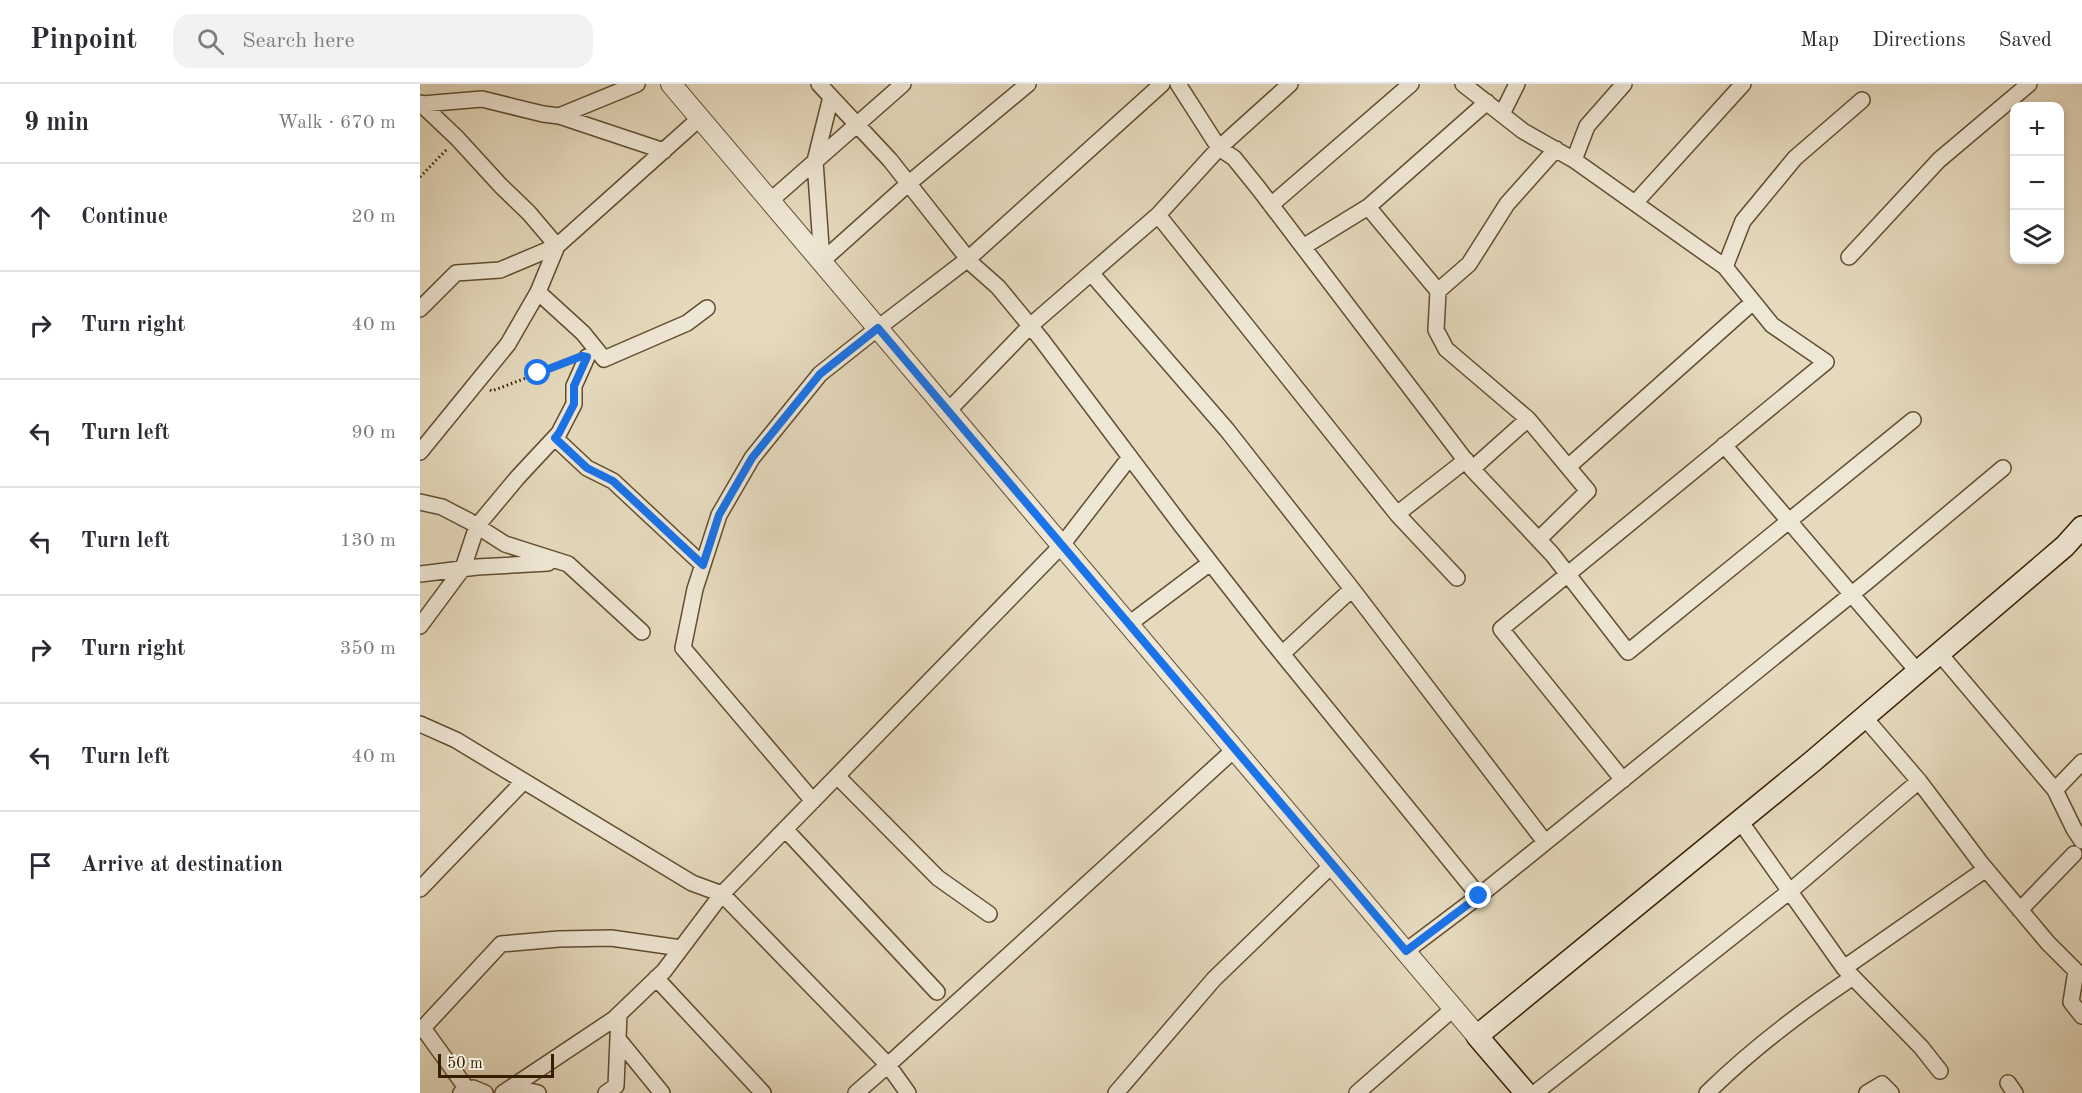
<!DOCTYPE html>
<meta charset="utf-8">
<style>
body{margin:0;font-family:"Old Standard TT",serif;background:#f2f2f3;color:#2b2b33}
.controls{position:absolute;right:18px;top:18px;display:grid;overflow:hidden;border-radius:12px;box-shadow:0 3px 9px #0003}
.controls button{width:54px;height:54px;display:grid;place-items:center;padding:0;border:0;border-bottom:2px solid #e1e1e2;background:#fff;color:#2b2b33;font:30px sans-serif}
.scale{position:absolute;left:18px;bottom:15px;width:116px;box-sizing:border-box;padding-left:6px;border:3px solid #351f00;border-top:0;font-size:16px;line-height:21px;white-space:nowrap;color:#351f00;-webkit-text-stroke:4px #efe7d5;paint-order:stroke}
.stop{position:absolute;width:18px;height:18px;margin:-14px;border:4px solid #1a73e8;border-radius:50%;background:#fff}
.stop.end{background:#1a73e8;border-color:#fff;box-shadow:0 2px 6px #0008}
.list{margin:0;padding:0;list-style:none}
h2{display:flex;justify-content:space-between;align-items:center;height:78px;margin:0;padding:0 24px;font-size:26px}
h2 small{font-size:20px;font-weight:400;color:#7c7c81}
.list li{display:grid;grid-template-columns:39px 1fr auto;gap:18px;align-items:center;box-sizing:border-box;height:108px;padding:0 24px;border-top:2px solid #e1e1e2}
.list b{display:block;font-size:22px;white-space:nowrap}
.list em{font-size:20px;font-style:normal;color:#7c7c81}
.icon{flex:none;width:33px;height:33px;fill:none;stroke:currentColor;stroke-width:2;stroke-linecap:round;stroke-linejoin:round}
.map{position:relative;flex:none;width:1662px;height:1009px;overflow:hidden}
header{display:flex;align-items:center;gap:36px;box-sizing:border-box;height:84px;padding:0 30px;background:#fff;border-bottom:2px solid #e1e1e2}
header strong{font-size:28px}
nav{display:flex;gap:33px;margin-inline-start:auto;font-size:21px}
.search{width:420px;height:54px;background:#f2f2f3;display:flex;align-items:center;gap:15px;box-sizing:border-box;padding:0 21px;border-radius:18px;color:#7c7c81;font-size:22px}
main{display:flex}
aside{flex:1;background:#fff}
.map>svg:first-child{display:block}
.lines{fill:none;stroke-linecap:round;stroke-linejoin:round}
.minor-casing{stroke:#614e30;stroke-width:18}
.tertiary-casing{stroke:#614e30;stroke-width:22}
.secondary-casing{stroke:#351f00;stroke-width:24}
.path{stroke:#351f00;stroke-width:3;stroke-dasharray:1.5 3;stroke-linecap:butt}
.minor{stroke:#efe7d5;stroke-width:15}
.tertiary{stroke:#efe7d5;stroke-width:20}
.secondary{stroke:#efe7d5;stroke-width:21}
.route{stroke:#1a73e8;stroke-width:8}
</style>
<header>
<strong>Pinpoint</strong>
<div class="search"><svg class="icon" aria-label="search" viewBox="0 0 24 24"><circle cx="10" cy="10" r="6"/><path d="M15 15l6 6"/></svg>Search here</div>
<nav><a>Map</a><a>Directions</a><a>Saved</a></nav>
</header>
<main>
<aside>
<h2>9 min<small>Walk · 670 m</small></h2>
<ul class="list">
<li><svg class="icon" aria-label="ahead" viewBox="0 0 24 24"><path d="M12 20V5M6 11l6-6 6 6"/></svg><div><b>Continue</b></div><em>20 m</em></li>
<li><svg class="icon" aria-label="right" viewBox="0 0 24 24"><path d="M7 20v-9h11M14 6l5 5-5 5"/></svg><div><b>Turn right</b></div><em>40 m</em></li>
<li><svg class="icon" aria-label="left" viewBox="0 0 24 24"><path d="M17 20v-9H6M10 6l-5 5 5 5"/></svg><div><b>Turn left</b></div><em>90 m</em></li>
<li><svg class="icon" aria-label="left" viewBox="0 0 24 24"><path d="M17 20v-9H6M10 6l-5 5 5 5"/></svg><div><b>Turn left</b></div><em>130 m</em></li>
<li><svg class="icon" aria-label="right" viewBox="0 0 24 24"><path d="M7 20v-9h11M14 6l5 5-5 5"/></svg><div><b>Turn right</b></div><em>350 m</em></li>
<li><svg class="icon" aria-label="left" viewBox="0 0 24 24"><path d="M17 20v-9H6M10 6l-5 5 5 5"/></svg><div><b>Turn left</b></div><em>40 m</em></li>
<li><svg class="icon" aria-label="arrive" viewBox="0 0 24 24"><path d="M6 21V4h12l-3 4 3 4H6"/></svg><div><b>Arrive at destination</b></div></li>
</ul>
</aside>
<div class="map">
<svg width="1662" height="1009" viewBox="0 0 1662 1009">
<rect width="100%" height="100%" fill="#e6dabe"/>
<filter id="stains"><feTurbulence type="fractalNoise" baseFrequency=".00333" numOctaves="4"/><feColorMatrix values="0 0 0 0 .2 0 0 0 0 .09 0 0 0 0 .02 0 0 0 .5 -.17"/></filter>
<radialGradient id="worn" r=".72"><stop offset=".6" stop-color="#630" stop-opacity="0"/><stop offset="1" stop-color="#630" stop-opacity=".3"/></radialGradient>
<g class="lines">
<g class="minor-casing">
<path id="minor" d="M399,0L470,76L552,180L578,203L621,255L761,441L846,550L1059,812L986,867
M758,0L799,64L814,74L839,105L1052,385L1132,470L1208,568L1493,336
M1043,0L1103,47L1154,76L1305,183L1352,241L1406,278L1081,545L1203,696
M1067,18L948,123L1018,207L1016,246L1026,265L1108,335
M0,19L37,54L81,102L109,129L137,162
M2,20L62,15L123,30L139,32L217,0
M1082,30L1097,0
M139,32L244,67
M1154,76L1167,42L1204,0
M350,117L483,0
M1215,119L1323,0
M851,121L991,0
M738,131L799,64L870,0
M137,162L118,208L163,249L184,275L267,239L287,224
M883,163L948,123
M1429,173L1519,76L1609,0
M402,177L488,100L608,0
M402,177L395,77L411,13
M1305,183L1323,137L1375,74L1442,16
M671,189L738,131L977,430
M1018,207L1049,180L1087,120L1136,65
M0,225L36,189L80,186L137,162L280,34
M528,327L610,242L671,189L807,346L932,505L1125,758
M135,354L167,384L193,397L283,481
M1304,361L1498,588
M0,368L88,260L118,208
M1052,385L1108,335L1148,383
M0,418L22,423L49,437L85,460L148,480L222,548
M1119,455L1168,407L1148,383L1333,218
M0,490L57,483L128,479
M1037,494L977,430L1046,376
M709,540L790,479
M0,542L43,484L57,442L98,393L139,349L154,320V302L167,273
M862,570L932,505
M1520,570L1635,706L1654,745L1662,757
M1445,634L1499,697L1560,778L1628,859L1656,887L1651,918L1662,932
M0,640L36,656L272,799L302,810L244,887L194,935L83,1009
M417,692L518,794L569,830
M1635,706L1662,678
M393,717L263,564L275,505L299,431L332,374L400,290L458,244L548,175L742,0
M1320,737L1424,884L1501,963L1520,987
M365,745L517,908
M0,805L104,697
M1059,812L1448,497L1583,384
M1600,826L1654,770
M1424,884L1566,785
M236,894L343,1009
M198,955L242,1009
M1588,999L1595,1009
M92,1003L118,1009
M47,1005L3,944L81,860L139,855L191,854L261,864
M41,1009L53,1004L65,1009
M186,1009L196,1002L199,930
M436,1009L468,981L302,810L642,461L710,373
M488,1009L468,981L815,665
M696,1009L794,895L912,781
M937,1009L1034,924
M1115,1009L1375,803L1499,697
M1287,1009C1331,966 1382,927 1433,893
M1447,1009L1462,1000L1471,1009"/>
</g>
<g class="tertiary-casing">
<path id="tertiary" d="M251,0L1057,952"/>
</g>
<g class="secondary-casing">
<path id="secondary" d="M1106,1009L1057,952L1393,677L1645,462L1662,443"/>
</g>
<path class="path" d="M0,93L28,64
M70,306L72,307L148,278"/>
<use href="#minor" class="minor"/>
<use href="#tertiary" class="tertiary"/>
<use href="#secondary" class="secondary"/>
</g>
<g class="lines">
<path class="route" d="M118,289L162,272L167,273L154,302V320L139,349L135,354L167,384L193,397L283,481L299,431L332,374L400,290L458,244L986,867L1059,812"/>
</g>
<rect width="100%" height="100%" filter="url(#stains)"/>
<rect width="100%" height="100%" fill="url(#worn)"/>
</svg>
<div class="controls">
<button>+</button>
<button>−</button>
<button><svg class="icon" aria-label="layers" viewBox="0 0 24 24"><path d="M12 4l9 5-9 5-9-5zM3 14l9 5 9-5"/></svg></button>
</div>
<div class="scale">50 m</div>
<div class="stop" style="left:118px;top:289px"></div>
<div class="stop end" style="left:1059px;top:812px"></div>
</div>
</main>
